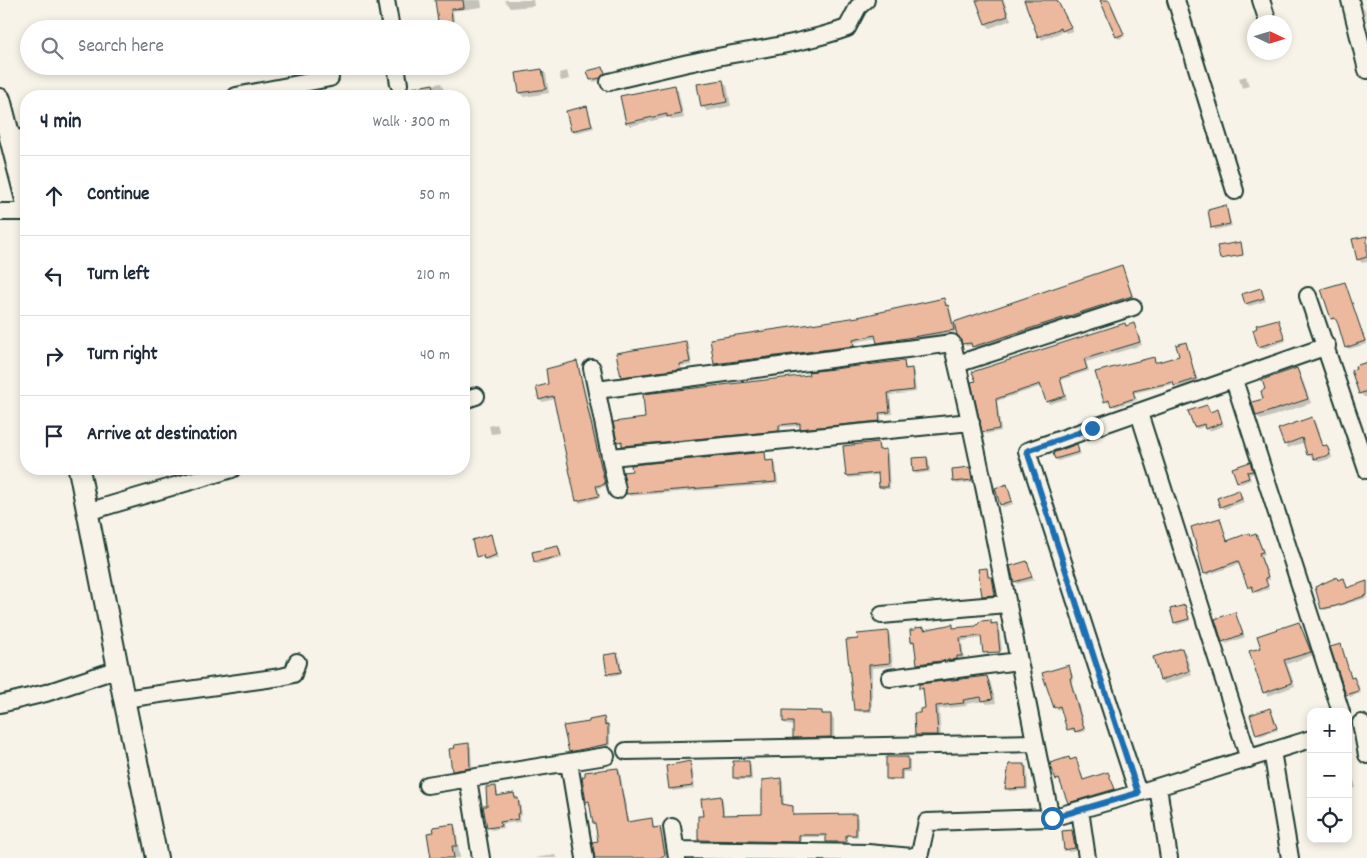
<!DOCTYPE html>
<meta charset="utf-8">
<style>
body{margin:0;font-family:Dekko,sans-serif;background:#f2f2f3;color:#1f2937}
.controls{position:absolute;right:15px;bottom:15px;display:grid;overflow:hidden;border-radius:10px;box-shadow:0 2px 8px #0003}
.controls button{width:45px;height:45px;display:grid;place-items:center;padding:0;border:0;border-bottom:1px solid #e0e1e3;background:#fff;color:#1f2937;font:25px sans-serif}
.compass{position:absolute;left:1247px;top:15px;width:45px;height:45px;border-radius:50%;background:#fff;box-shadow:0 2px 8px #0003;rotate:94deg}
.stop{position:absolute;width:15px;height:15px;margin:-11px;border:4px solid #1f6fb2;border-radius:50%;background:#fff}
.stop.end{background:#1f6fb2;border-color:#fff;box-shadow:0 1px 5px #0008}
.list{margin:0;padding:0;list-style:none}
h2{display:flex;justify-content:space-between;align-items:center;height:65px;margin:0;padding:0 20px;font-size:21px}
h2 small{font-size:16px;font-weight:400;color:#747a83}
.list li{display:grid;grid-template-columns:32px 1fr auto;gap:15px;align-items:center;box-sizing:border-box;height:80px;padding:0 20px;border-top:1px solid #e0e1e3}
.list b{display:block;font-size:19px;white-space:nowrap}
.list em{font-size:16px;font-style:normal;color:#747a83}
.icon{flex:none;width:28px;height:28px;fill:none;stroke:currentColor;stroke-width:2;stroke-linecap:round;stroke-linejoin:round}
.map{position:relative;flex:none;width:1367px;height:858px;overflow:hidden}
.search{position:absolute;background:#fff;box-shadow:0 2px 8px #0003;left:20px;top:20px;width:450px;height:55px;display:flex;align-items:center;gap:12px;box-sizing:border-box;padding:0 18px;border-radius:28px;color:#747a83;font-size:19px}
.panel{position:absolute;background:#fff;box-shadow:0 2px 8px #0003;left:20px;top:90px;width:450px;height:385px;border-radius:20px}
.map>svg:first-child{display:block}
.shadow{fill:#0003}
.building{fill:#ecb99f;stroke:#1f3d34}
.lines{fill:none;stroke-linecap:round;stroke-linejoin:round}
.minor-casing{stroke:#1f3d34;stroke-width:20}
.major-casing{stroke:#1f3d34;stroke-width:24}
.minor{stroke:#f7f3e8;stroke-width:16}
.major{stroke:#f7f3e8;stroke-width:20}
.route{stroke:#1f6fb2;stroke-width:6}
</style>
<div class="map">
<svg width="1367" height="858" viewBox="0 0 1367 858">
<rect width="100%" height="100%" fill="#f7f3e8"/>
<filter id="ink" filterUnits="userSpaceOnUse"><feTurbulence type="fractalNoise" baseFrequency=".02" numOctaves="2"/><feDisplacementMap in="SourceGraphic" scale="10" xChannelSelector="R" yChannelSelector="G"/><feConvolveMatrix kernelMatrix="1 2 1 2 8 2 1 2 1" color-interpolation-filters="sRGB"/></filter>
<g filter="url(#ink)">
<path class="shadow" d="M437,0H481L482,7L453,11L455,29H441Z
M504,0H533L534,6L510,8Z
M977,0H1004L1011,20L990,28L986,24Z
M1025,0H1048L1059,6L1073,31L1066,33L1064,31L1042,40Z
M1101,0H1110L1125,36L1119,39L1117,37Z
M1363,8L1365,9L1367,21L1366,20Z
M422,66H434L435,68L425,70Z
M603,68L607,76L603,80L593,82L591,80Z
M542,70L546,74L549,93L524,97L520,93L517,74Z
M567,71L569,79L561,81L559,73Z
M1246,76L1249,86L1242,88L1239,78Z
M722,81L727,85L731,106L707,111L703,107Z
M441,83L445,93L437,94V96H414L413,89Z
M675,87L678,90L684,118L672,120L669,117L630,126L627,122Z
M587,107L594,128L575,133L572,130Z
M1226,207L1232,226L1215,230L1213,227Z
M1367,237V262L1362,263L1358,259Z
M1121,266L1134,298L976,349L973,345L966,346L964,343Z
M1344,284L1367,344L1349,349L1338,320L1332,319Z
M1261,290L1266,301L1249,306L1246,303Z
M944,300L950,309L956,332L880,345L877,338L855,342L856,348L718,366L715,364L858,318Z
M1278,320L1286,341L1262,349L1259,346Z
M1125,324L1127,327L1134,325L1136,327L1142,345L1086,362L1089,371L1061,380L1067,399L1049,404L1042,386L997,401L1001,431L986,434L984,431L973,383Z
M686,343L689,345L692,365L681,366L682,371L625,379L622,376Z
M1185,344L1198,381L1178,387L1174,384L1134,393L1137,400L1115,407L1111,402L1108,403L1105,401L1153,358L1157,363L1180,357Z
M577,362L579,365L607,486L598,488L600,498L580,503L577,501L555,399L543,402L540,400L550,385Z
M904,362L907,370H912L914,372L916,392L890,395L892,414L881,415L882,423L804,431L801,426L781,427V433L626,448L618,441L646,419L810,376Z
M1367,365V397H1364L1360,393Z
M1297,369L1300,373L1311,403L1261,420L1257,416L1253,403L1265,399Z
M1207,406L1211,413L1218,411L1220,413L1224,426L1209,431L1206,426L1197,429L1195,426Z
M1311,418L1315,422L1324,447L1326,446L1330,450L1332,458L1319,462L1308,455L1305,442L1288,448L1285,444Z
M497,424L500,433L491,434L489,426Z
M878,444L880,451L888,453L890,489H883L880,487L879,475L849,478L847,475Z
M1076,446L1081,454L1058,461L1056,459L1054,453Z
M764,453L767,462H773L776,464L778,484L630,496L627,494Z
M927,458L929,460L930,472L916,474L914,471Z
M1250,464L1254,473L1249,475L1251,480L1240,484L1238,481Z
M969,469L974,482L957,484L954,481Z
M1007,486L1013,504L1003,507L1001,504Z
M1239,492L1244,502L1224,509L1222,506Z
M1219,519L1228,542L1249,534L1258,538L1265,554L1261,556L1270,580L1266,581L1269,589L1257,593L1254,588L1251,589L1240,564L1207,575L1205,573Z
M490,536L498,558L488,561L478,556Z
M558,547L563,558L537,564L535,561Z
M1027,562L1034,580L1017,584L1012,567Z
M987,569L990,578L994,580L996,596H983Z
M1337,579H1344L1348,588L1367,582V598L1325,610L1322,608Z
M1185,606L1191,621L1177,625L1175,622Z
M1235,613L1245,637L1226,644L1223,641Z
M990,621L999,627L1002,650L985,653L983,638L962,641L964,658L959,659V661L921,666L918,664L915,644L912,641L924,628L926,630L952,626L955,628L976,627Z
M1299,623L1313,655L1287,664L1295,686L1268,696L1264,692L1262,648Z
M887,632L890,635L893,666L872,668V712H859L855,709L859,641Z
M1340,645L1352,679L1357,681L1361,693L1350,697L1347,694Z
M1182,649L1186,654L1192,675L1165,684L1161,680L1154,658Z
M617,654L620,657L622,674L611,676L608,674L605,656Z
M1068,666L1074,680H1072L1073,686L1086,731L1079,733L1068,729L1062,708L1057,710L1055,707Z
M986,677L990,681L996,703L987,704L984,701L966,704L967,706L939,709L941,738L920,739L916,735L922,714L926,710L924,692L920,688Z
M1270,710L1278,730L1260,736L1257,734Z
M815,712L830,715L834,719V740L798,741L794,737V726L788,725L784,722Z
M604,718L610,728V746L573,754L570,751Z
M468,744L471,747L472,770L456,773L454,770Z
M1348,757L1356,788L1348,789Z
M907,758L910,760V772H903V781H890L888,778Z
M1069,759L1078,762L1084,781L1108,773L1116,792L1072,805L1062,782L1057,780Z
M689,762L692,764L695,788L673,791L670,788Z
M749,762L751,765L752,780H737L735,778Z
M1025,765L1027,767L1028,790L1009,791L1006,788Z
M617,769L620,772L629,823L651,819L655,829L660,828L662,831L667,858H597L599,842L591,803L587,801Z
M780,779L783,782L784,806L792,807L795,816H855L858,818V837L847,836L848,845L830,844L827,837H801V844L702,842L699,840L705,817L720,797L723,800L724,816H764Z
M496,787L499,797L514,795L516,797L520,802L522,815L519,816L520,822L502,824L503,828L491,830L489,827L488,807Z
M453,825L456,828L460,858H433Z
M1072,831L1074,834L1076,851L1068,852L1066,849Z
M555,855L558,858H533Z"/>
<path class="building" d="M435,0H463L464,8L451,9L453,29H439Z
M976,0H1002L1008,16L985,24Z
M1024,0H1057L1071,27L1062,31L1061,28L1038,37Z
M1100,0H1109L1124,34L1116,37Z
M603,67L605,73L600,78L590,80L587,71Z
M542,69L546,89L519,93L516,73Z
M723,80L727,102L701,107L697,84Z
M433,84L436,96H413L411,88Z
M675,85L681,114L667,117V114L626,123L620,96Z
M587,106L592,126L571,131L566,111Z
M1226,205L1230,224L1211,228L1208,210Z
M1367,236V257L1357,260L1352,239Z
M1241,242L1243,255L1220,259L1217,246Z
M1122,265L1132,296L972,347L971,343L962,344L957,335L954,322Z
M1345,282L1365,341L1345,348L1338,324L1335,318L1331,319L1321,289Z
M1261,288L1264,298L1245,304L1242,294Z
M944,298L946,306L948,305L954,330L877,343L875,335L853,340L854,346L714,364L710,339L858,317Z
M1278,319L1285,339L1258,347L1253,330L1257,328L1256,325Z
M1125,323L1126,326L1134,323L1140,342L1084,359L1087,369L1060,378L1065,396L1046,402L1040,384L996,399L999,429L982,432L971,382L976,381L972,372Z
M686,341L690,362L679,364L680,369L621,377L616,353Z
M1186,342L1196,379L1174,386L1173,382L1133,391L1135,398L1111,406L1109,400L1104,402L1095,372L1154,357L1155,362H1158L1179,356L1176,345Z
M577,361L605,484L596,486L599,496L576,501L553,396L539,400L536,387L548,384L546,369Z
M900,361H904L905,369L912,368L914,390L888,393L890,412L879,413L880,421L800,429V423L779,425V431L622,446V441L617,442L613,422L645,418L643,394L809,375L808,372Z
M1367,362V391L1359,394L1351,370L1356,369L1355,366Z
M1297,368L1308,399L1256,416L1252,402L1263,399L1261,391L1265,389L1262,380Z
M1207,405L1210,412L1218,409L1222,423L1205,429L1204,424L1194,427L1188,411Z
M1312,417L1322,446L1327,445L1330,455L1314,459L1312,454L1307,455L1302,438L1284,445L1278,429Z
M878,442L879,450L886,449L888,487H879L878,473L846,476L843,446Z
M1077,444L1079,452L1055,459L1053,453Z
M765,452L766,461L774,460L776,482L626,494L623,472L632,471L631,465Z
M927,457L928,470L913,472L912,458Z
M1250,462L1253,471L1247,472L1249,478L1237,482L1232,468Z
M970,467L972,480L953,482L952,469Z
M1007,484L1012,501L1000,505L995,488Z
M1239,490L1242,499L1220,507L1217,498Z
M1220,518L1227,541L1249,533L1250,536L1256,534L1263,552L1259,553L1268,577L1265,578L1268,586L1254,592L1252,586L1248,588L1238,561L1204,574L1191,527Z
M491,534L496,555L484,559L483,555L476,557L472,540Z
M558,546L561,556L534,562L532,552Z
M1027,561L1032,577L1014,582L1010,566Z
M987,568L988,577H992L995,595L982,596L978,569Z
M1337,577L1338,580L1344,578L1347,588L1367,581V595L1336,606L1321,609L1315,587Z
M1185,605L1189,619L1174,623L1170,609Z
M1235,612L1243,634L1222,642L1215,619Z
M991,620V624L997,623L1000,652L983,653L981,636L960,638L962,656H957V659L917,664L914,641L911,642L910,630H915V628L924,627V630L953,624V628L976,626L981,621Z
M1299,622L1311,652L1284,660L1292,683L1263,693L1249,651L1261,648L1257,636Z
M888,631L890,663L869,665L870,710H854L846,640L858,639L857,634Z
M1341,644L1351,678L1354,677L1359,691L1346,695L1330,647Z
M1182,648L1189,671L1160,680L1153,657Z
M617,653L621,672L607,674L604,655Z
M1069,665L1072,677L1070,678L1071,683L1084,729L1075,732L1074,728L1067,730L1060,706L1054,708L1042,673Z
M987,676L993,699L982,701L981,697L963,700L964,703L936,706L938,735H915L914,713H920V709L925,708L923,688L919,689V684Z
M1270,708L1277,728L1256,735L1250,715Z
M783,710L822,711V714H831V737L793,738V722H783Z
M604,717L605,725L608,724V744L569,752L563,726L589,722V720Z
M469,743L470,768L452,771L449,749L455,748L454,745Z
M886,757H908V769L901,770V779H886Z
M1069,757L1070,760L1076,758L1083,780L1108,772L1115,789L1068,803L1059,779L1056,780L1050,763Z
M690,761L693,786L669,789L666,766Z
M733,761H749L750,778H733Z
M1009,764H1025L1026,788L1005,789Z
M618,768L627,822L652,818L653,828L660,827L665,855L659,858H595L592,842L598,841L595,823H593L589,801L586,802L582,777L585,776V772Z
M781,778L782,804L793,806V815L856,814V835H846V842H826V835H799V842L698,840V816H703L701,799L721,796L723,815L762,814V780Z
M496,786L497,796L514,793L515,798H518L520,813L517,814L518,819L500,822L501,826L487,828L483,806H487L486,787Z
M454,824L457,846H452L454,858H431L427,833L434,832L433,827Z
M1072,830L1075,848L1064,850L1062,831Z"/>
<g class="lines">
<g class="minor-casing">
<path id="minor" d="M386,0L391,29
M1176,0L1235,191
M1261,0L1268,22
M1350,0L1367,70
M396,66L399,84
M609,82C638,75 668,67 698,61C748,50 799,45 847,28L858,7L866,0
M236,96L330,78
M11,140L26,137
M0,212H26
M1308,296L1367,470
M957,364L1133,307
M592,368L617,490
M1234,380L1341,712
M597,390L952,343C990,500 1017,660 1051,818L1138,793L1311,739
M464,400L476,396
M1139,413L1249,759
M611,457L971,422
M87,512L232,469
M882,615L1006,604
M890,678L1018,661
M124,699L281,677L293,674L297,662
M0,704L46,693L118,669
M1361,723L1367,755
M626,751L1035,743
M1272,751L1290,858
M569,763L585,858
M468,779L481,858
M427,785L606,756
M1158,787L1169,858
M1138,793L1027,451L1327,346
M1080,810L1087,858
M672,827L677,858
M676,850L868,853L912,857L920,853L927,822L1051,818"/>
</g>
<g class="major-casing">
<path id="major" d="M0,99L26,200
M79,469L124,699L157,858"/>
</g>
<use href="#minor" class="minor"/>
<use href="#major" class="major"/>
</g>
</g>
<g class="lines" filter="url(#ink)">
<path class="route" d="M1052,818L1138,793L1027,451L1092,428"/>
</g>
</svg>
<div class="controls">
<button>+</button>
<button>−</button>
<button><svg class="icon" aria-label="locate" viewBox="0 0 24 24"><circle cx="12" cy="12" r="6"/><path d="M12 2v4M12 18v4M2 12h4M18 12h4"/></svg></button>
</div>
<svg class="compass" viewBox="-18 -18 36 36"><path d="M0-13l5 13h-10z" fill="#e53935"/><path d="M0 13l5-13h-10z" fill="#747a83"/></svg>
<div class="stop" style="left:1052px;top:818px"></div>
<div class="stop end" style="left:1092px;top:428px"></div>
<div class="search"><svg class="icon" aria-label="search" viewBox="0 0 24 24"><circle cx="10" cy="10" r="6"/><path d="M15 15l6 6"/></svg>Search here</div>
<section class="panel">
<h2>4 min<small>Walk · 300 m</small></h2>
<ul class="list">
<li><svg class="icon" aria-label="ahead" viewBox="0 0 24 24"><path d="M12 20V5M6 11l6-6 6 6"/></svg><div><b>Continue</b></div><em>50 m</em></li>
<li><svg class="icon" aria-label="left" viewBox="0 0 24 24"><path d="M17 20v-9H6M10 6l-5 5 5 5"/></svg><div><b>Turn left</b></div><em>210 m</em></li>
<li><svg class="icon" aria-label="right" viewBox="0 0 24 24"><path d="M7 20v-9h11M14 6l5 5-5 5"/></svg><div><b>Turn right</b></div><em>40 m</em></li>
<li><svg class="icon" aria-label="arrive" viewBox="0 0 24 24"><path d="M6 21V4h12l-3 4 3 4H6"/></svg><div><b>Arrive at destination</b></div></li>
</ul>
</section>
</div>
